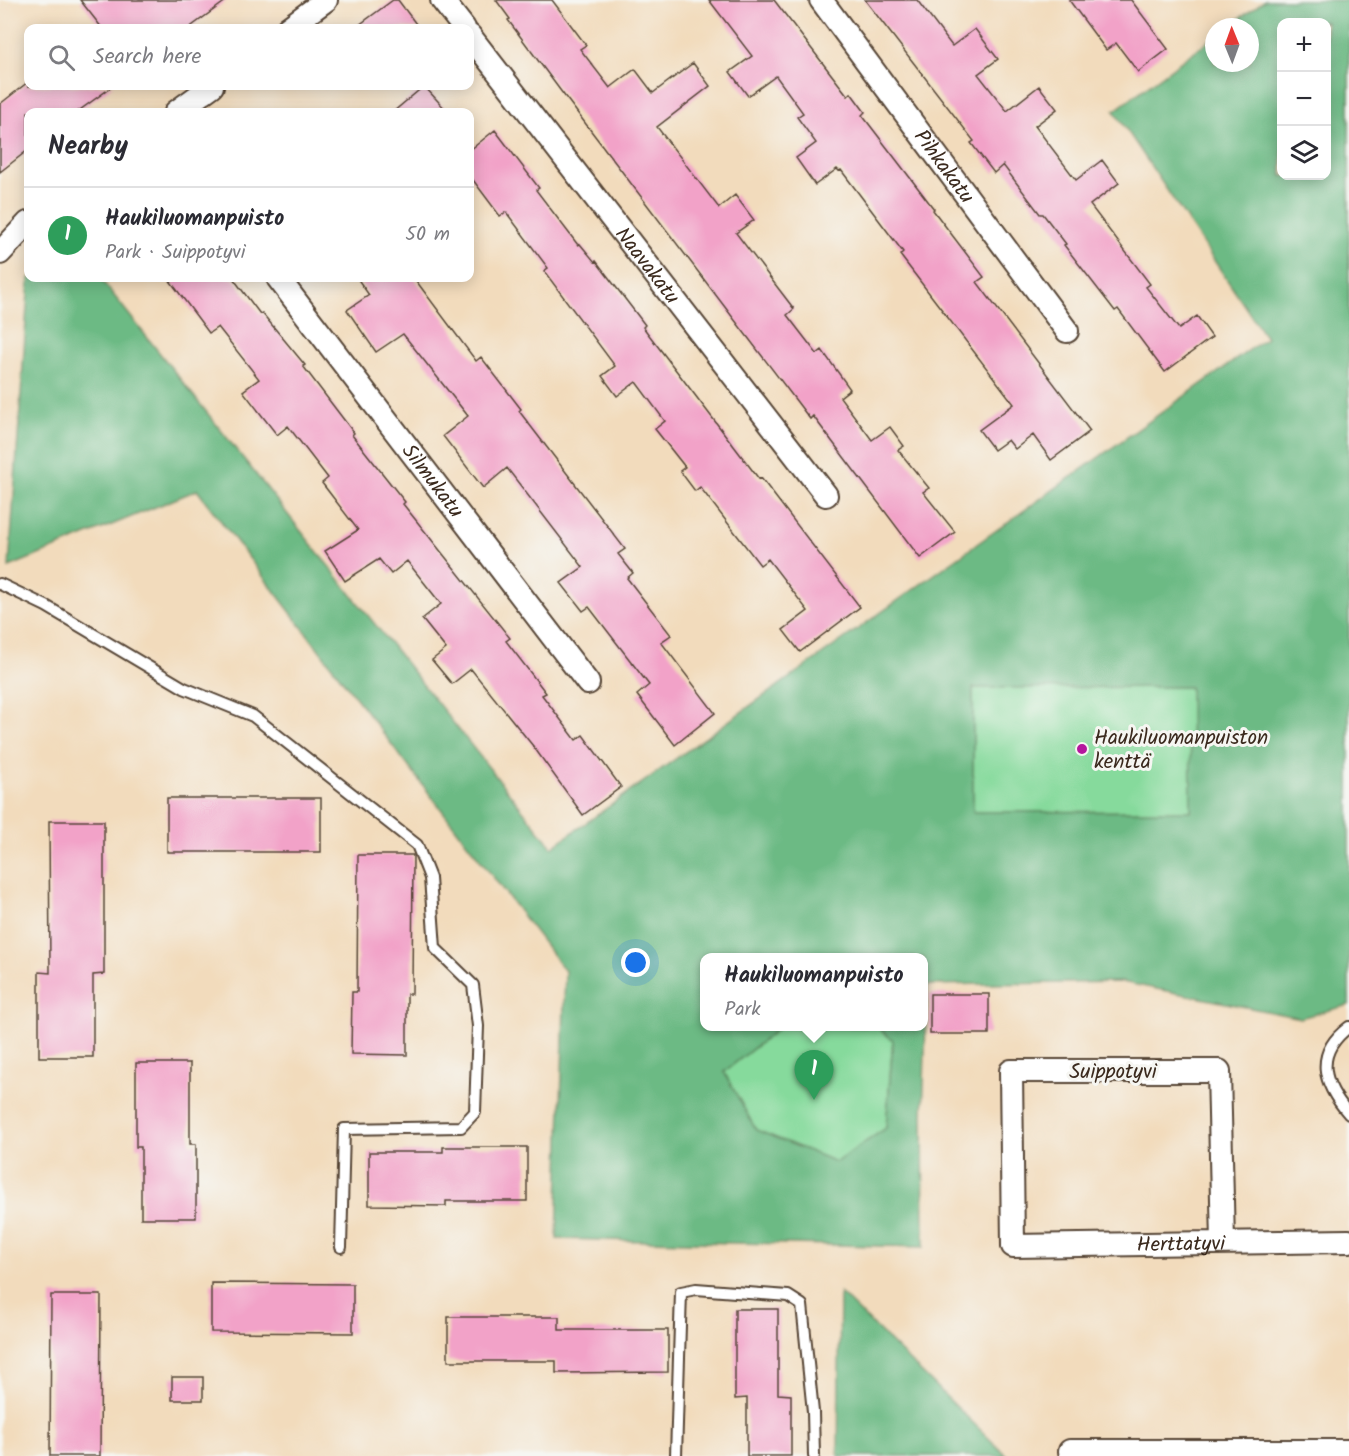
<!DOCTYPE html>
<meta charset="utf-8">
<style>
body{margin:0;font-family:Kalam,sans-serif;background:#f7f7f7;color:#2b2b33}
.controls{position:absolute;right:18px;top:18px;display:grid;overflow:hidden;border-radius:12px;box-shadow:0 3px 15px #0003}
.controls button{width:54px;height:54px;display:grid;place-items:center;padding:0;border:0;border-bottom:2px solid #e1e1e2;background:#fff;color:#2b2b33;font:30px sans-serif}
.compass{position:absolute;left:1205px;top:18px;width:54px;height:54px;border-radius:50%;background:#fff;box-shadow:0 3px 15px #0003;rotate:359deg}
.you{position:absolute;left:636px;top:963px;width:21px;height:21px;margin:-15px;border:4px solid #fff;border-radius:50%;background:#1a73e8;box-shadow:0 0 0 9px #1a73e833}
.badge{display:grid;place-items:center;width:39px;height:39px;border-radius:50%;background:#0f766e;color:#fff;font-size:20px;font-weight:700}
.pin{position:absolute;translate:-50% -50px;filter:drop-shadow(0 2px 3px #0008)}
.pin::after{content:'';position:absolute;top:32px;width:21px;height:18px;background:inherit;clip-path:polygon(0 0,100% 0,50% 100%)}
.popup{position:absolute;left:700px;top:953px;width:228px;height:78px;box-sizing:border-box;display:grid;place-content:center;border-radius:12px;background:#fff;filter:drop-shadow(0 2px 4px #0005);font-size:20px;white-space:nowrap;color:#7c7c81}
.popup b{font-size:22px;color:#2b2b33}
.popup::after{content:'';position:absolute;left:50%;top:100%;margin-left:-12px;border:12px solid transparent;border-top-color:#fff}
.list{margin:0;padding:0;list-style:none}
h2{display:flex;justify-content:space-between;align-items:center;height:78px;margin:0;padding:0 24px;font-size:26px}
h2 small{font-size:20px;font-weight:400;color:#7c7c81}
.list li{display:grid;grid-template-columns:39px 1fr auto;gap:18px;align-items:center;box-sizing:border-box;height:96px;padding:0 24px;border-top:2px solid #e1e1e2}
.list b{display:block;font-size:22px;white-space:nowrap}
.list p{margin:0;font-size:20px;white-space:nowrap;color:#7c7c81}
.list em{font-size:20px;font-style:normal;color:#7c7c81}
.icon{flex:none;width:33px;height:33px;fill:none;stroke:currentColor;stroke-width:2;stroke-linecap:round;stroke-linejoin:round}
.map{position:relative;flex:none;width:1349px;height:1456px;overflow:hidden}
.search{position:absolute;background:#fff;box-shadow:0 3px 15px #0003;left:24px;top:24px;width:450px;height:66px;display:flex;align-items:center;gap:15px;box-sizing:border-box;padding:0 21px;border-radius:12px;color:#7c7c81;font-size:22px}
.panel{position:absolute;background:#fff;box-shadow:0 3px 15px #0003;left:24px;top:108px;width:450px;height:174px;border-radius:12px}
.map>svg:first-child{display:block}
.green{fill:#86da9c;stroke:#60825d;stroke-width:1.5}
.forest{fill:#6cba84;stroke:#547251;stroke-width:1.5;fill-rule:evenodd}
.building{fill:#f2a2c8}
.lines{fill:none;stroke-linecap:round;stroke-linejoin:round}
.service-casing{stroke:#564536;stroke-width:14}
.minor-casing{stroke:#564536;stroke-width:26}
.service{stroke:#fff;stroke-width:10}
.minor{stroke:#fff;stroke-width:22}
.poi-dot{fill:#b5179e;stroke:#f6f6f2;stroke-width:2}
.labels{text-anchor:middle;stroke-width:6;stroke-linejoin:round;paint-order:stroke}
.street-label{font-size:21px;fill:#3b2a1e;stroke:#f6f6f2}
.poi-label{font-size:21px;fill:#3b2a1e;stroke:#f6f6f2;text-anchor:start}
</style>
<div class="map">
<svg width="1349" height="1456" viewBox="0 0 1349 1456">
<rect width="100%" height="100%" fill="#f6f6f2"/>
<filter id="ink" filterUnits="userSpaceOnUse"><feTurbulence type="fractalNoise" baseFrequency=".0167" numOctaves="2"/><feDisplacementMap in="SourceGraphic" scale="12" xChannelSelector="R" yChannelSelector="G"/><feConvolveMatrix kernelMatrix="1 2 1 2 8 2 1 2 1" color-interpolation-filters="sRGB"/></filter>
<filter id="wash" filterUnits="userSpaceOnUse"><feTurbulence type="fractalNoise" baseFrequency=".008" numOctaves="4" result="noise"/><feDisplacementMap in="SourceGraphic" scale="24" xChannelSelector="R" yChannelSelector="G"/><feGaussianBlur stdDeviation="1.35" result="paint"/><feColorMatrix in="noise" values="0 0 0 0 0 0 0 0 0 0 0 0 0 0 0 0 0 1.4 0 .05"/><feComposite in="paint" operator="in"/></filter>
<g filter="url(#wash)">
<rect width="100%" height="100%" fill="#f2dbbc"/>
<path class="green" d="M973,687H1191V811L973,812Z
M780,1027H877L893,1040L886,1128L836,1162L756,1130L724,1072Z"/>
<path class="forest" d="M1265,0H1349V1005L1300,1018L1122,982L927,985L923,1117L924,1247L557,1239L565,971L197,490L9,567L29,278H100L552,847L1266,338L1114,111L1214,37V63H1250V27H1228ZM1282,22H1326V176H1282ZM973,688L1190,687L1191,811L973,812ZM704,958H924V1026L877,1027L893,1040L886,1128L836,1162L756,1130L724,1072L780,1027L704,1026Z
M840,1293L1007,1456H838Z"/>
<g id="blocks">
<path class="building" d="M80,0H227L189,28H102Z
M393,0H398L419,28H355Z
M496,0H552L586,45L580,49L610,88L635,69L653,93L693,63L710,86L657,127L719,208L735,195L754,220L736,233L794,309L787,315L817,354L822,350L850,389L840,397L872,440L890,427L904,446L898,450L929,488L923,492L955,532L920,558L813,416L810,419L560,90L508,20L510,19Z
M709,0H774L848,96L851,93L865,112L862,115L934,209L933,210L984,277L977,282L1090,431L1051,460L1033,435L1015,449L1008,440L994,450L979,430L1014,404L900,255L903,252L841,170L839,171L837,169L815,185L796,158L816,143L797,117L803,113L776,76L748,96L730,72L752,56Z
M865,0H917L952,46L975,29L998,59L978,74L1007,111L1039,86L1057,109L1035,126L1076,180L1102,160L1119,183L1090,205L1150,284L1146,287L1179,329L1197,316L1212,337L1165,372L1118,309L1115,311L1064,245L1066,244L1043,214H1040L1003,165L994,173L971,143L974,141Z
M1069,0H1131L1168,49L1138,72L1116,43L1106,50Z
M28,82V86H113L77,112H28V150L0,172V104Z
M424,86L448,112H393Z
M495,130L539,188L536,190L578,245L580,244L595,262L596,261L645,325L643,327L759,479L761,478L860,607L800,652L783,630L808,611L768,559L760,565L700,487L695,491L680,471L685,467L655,429L665,421L636,382L617,396L602,376L615,366L544,271L548,268L506,212L500,216L470,176V150Z
M168,278H233L260,314L262,313L305,365L303,366L354,433L352,435L405,502L403,504L510,638L506,641L546,693L542,695L576,740L583,735L621,787L583,815L533,746L471,669L452,684L432,660L446,649L422,619L441,604L407,561L391,574L379,559L345,581L325,551L358,530L322,483L328,478L288,426L277,435L243,391L259,379L218,327L209,333Z
M357,278H414L476,361L481,357L521,409L519,411L625,549L618,554L633,573L627,578L671,635L661,642L715,713L675,745L637,695L649,685L589,607L583,611L561,583L583,567L507,468L483,488L443,436L468,416L403,334L376,352L347,310L369,295Z
M167,798H321V852H167Z
M49,821H104V974L93,975V1057H39V972L50,973Z
M358,855H413L412,994H407V1055L351,1054L352,992H357Z
M930,994H989V1034H930Z
M136,1063H190V1144H196V1218H141V1147H136Z
M443,1147H527V1201H446V1206L369,1205V1152H443Z
M211,1283L353,1284V1333L211,1332Z
M51,1295H101L100,1456H50Z
M735,1309H778V1394L791,1395V1456H747V1398L735,1399Z
M448,1317H559V1330H668V1372L556,1373V1361H448Z
M172,1377H203V1400H172Z"/>
</g>
</g>
<g filter="url(#ink)">
<use href="#blocks" fill-opacity="0" stroke="#564536" stroke-width="1.5"/>
<g class="lines">
<g class="service-casing">
<path id="service" d="M0,584L46,606L184,688L253,716L417,845L430,878L435,948L473,985L478,1026L475,1112L461,1127L344,1129L341,1247
M1349,1027C1313,1054 1323,1084 1349,1114
M676,1456L681,1292L696,1289L788,1296L802,1305L813,1412L814,1456"/>
</g>
<g class="minor-casing">
<g id="minor">
<path d="M442,0L464,28"/>
<path id="s1" d="M821,0L1067,331"/>
<path d="M288,28L326,0"/>
<path id="s2" d="M470,36L826,495"/>
<path d="M176,112L212,86"/>
<path d="M0,253L28,223"/>
<path id="s3" d="M278,278L588,683"/>
<path id="s4" d="M1223,1243L1219,1071H1011L1013,1246L1349,1241"/>
<path d="M1070,1451H1349"/>
</g>
</g>
<use href="#service" class="service"/>
<use href="#minor" class="minor"/>
</g>
</g>
<circle class="poi-dot" cx="1082" cy="749" r="6"/>
<g class="labels">
<g class="street-label">
<text dy="7" stroke="none"><textPath href="#s1" startOffset="207">Pihkakatu</textPath></text>
<text dy="7" stroke="none"><textPath href="#s2" startOffset="290">Naavakatu</textPath></text>
<text dy="7" stroke="none"><textPath href="#s3" startOffset="255">Silmukatu</textPath></text>
<text x="1113" y="1078">Suippotyvi</text>
<text dy="7" stroke="none"><textPath href="#s4" startOffset="723">Herttatyvi</textPath></text>
</g>
<g class="poi-label">
<text x="1094" y="744">Haukiluomanpuiston<tspan x="1094" dy="24">kenttä</tspan></text>
</g>
</g>
</svg>
<div class="controls">
<button>+</button>
<button>−</button>
<button><svg class="icon" aria-label="layers" viewBox="0 0 24 24"><path d="M12 4l9 5-9 5-9-5zM3 14l9 5 9-5"/></svg></button>
</div>
<svg class="compass" viewBox="-18 -18 36 36"><path d="M0-13l5 13h-10z" fill="#e53935"/><path d="M0 13l5-13h-10z" fill="#7c7c81"/></svg>
<div class="you"></div>
<div class="pin badge" style="left:814px;top:1100px;background:#2e9e5b">1</div>
<div class="popup"><b>Haukiluomanpuisto</b>Park</div>
<div class="search"><svg class="icon" aria-label="search" viewBox="0 0 24 24"><circle cx="10" cy="10" r="6"/><path d="M15 15l6 6"/></svg>Search here</div>
<section class="panel">
<h2>Nearby<small></small></h2>
<ul class="list">
<li><span class="badge" style="background:#2e9e5b">1</span><div><b>Haukiluomanpuisto</b><p>Park · Suippotyvi</p></div><em>50 m</em></li>
</ul>
</section>
</div>
